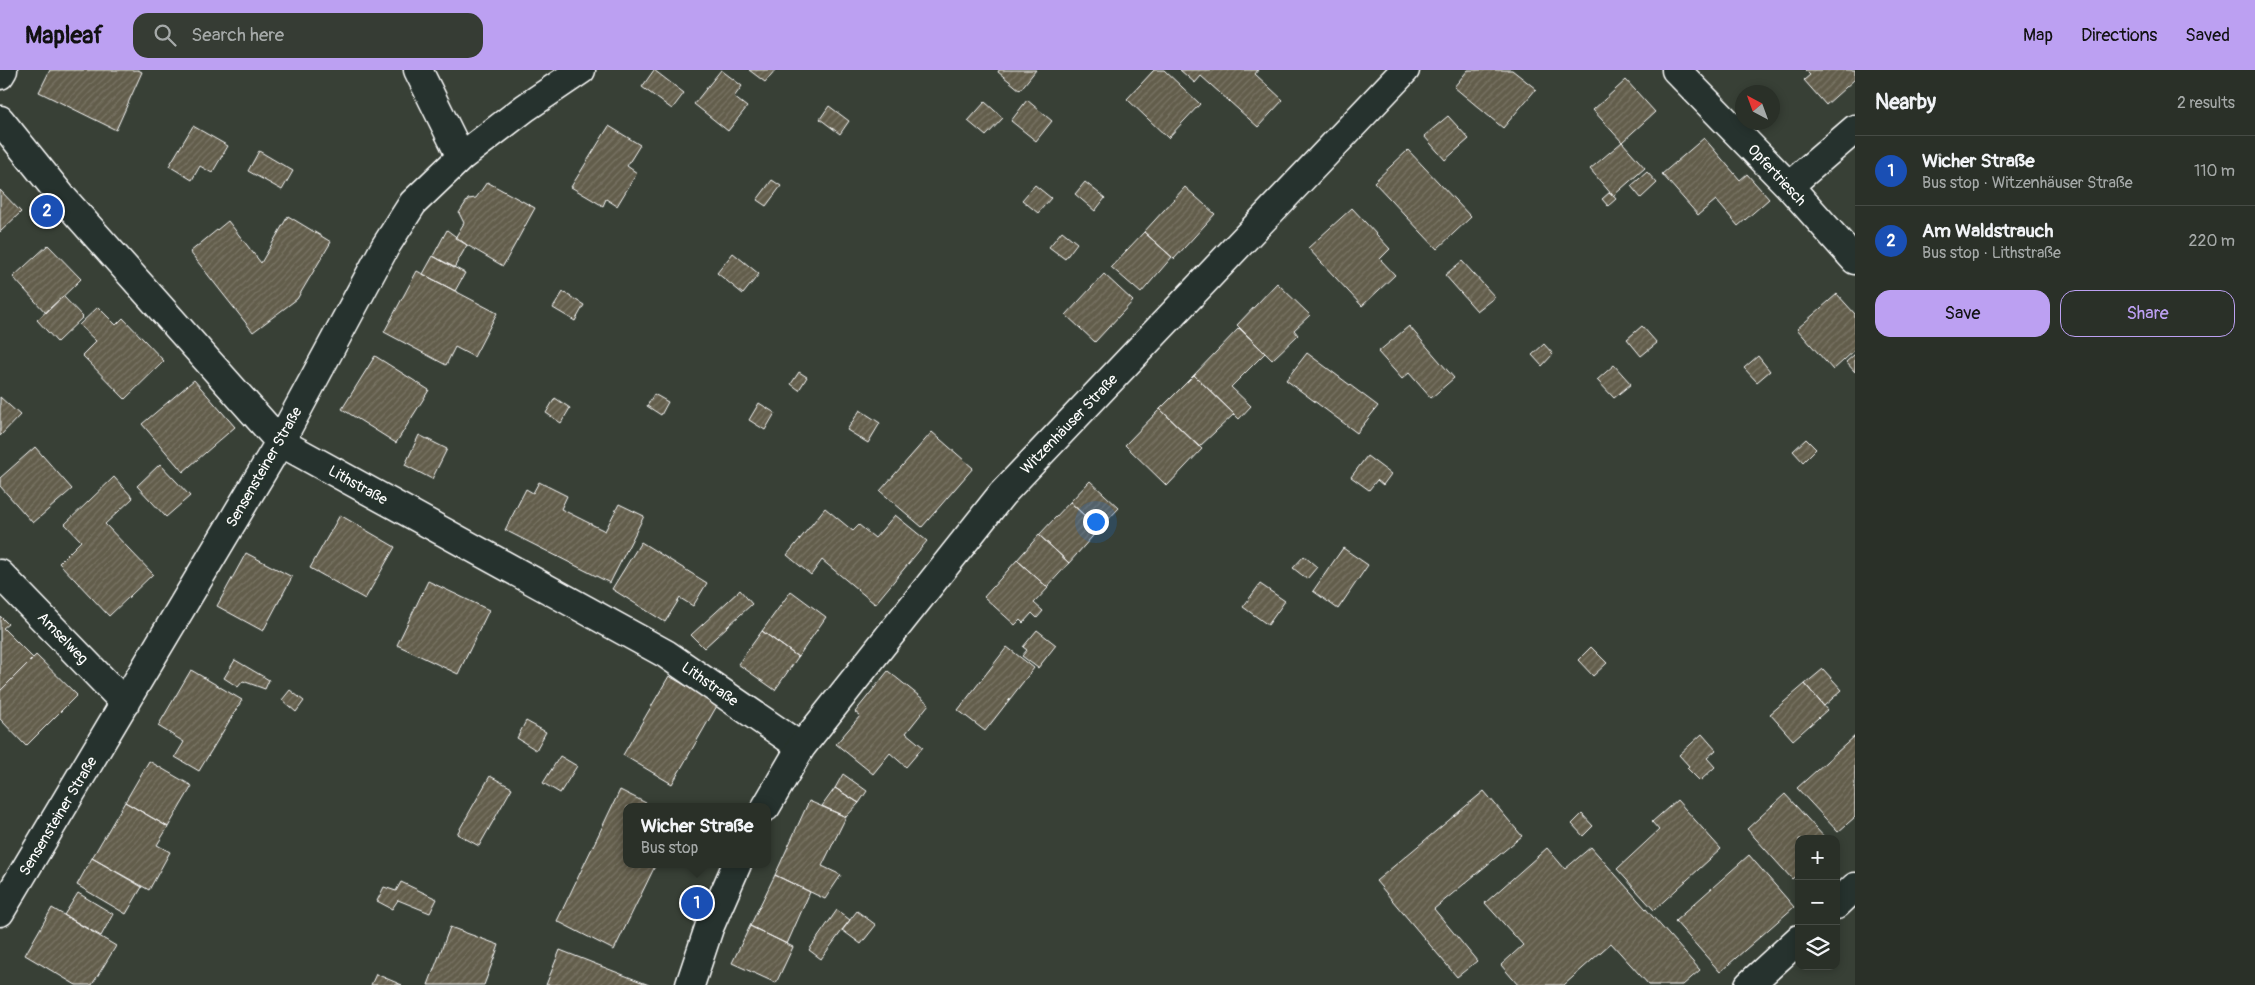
<!DOCTYPE html>
<meta charset="utf-8">
<style>
body{margin:0;font-family:Pangolin,sans-serif;background:#363c34;color:#f1f3f6}
.controls{position:absolute;right:15px;bottom:15px;display:grid;overflow:hidden;border-radius:10px;box-shadow:0 2px 8px #0003}
.controls button{width:45px;height:45px;display:grid;place-items:center;padding:0;border:0;border-bottom:1px solid #464b45;background:#2a3028;color:#f1f3f6;font:25px sans-serif}
.compass{position:absolute;left:1735px;top:15px;width:45px;height:45px;border-radius:50%;background:#2a3028;box-shadow:0 2px 8px #0003;rotate:319deg}
.you{position:absolute;left:1095px;top:451px;width:18px;height:18px;margin:-12px;border:4px solid #fff;border-radius:50%;background:#1a73e8;box-shadow:0 0 0 8px #1a73e833}
.badge{display:grid;place-items:center;width:32px;height:32px;border-radius:50%;background:#bca0f2;color:#fff;font-size:16px;font-weight:700}
.pin{position:absolute;translate:-50% -50%;border:2px solid #fff;box-shadow:0 1px 5px #0006}
.popup{position:absolute;left:623px;top:733px;width:148px;height:65px;box-sizing:border-box;display:grid;place-content:center;border-radius:10px;background:#2a3028;filter:drop-shadow(0 1px 4px #0005);font-size:16px;white-space:nowrap;color:#a5a9a8}
.popup b{font-size:19px;color:#f1f3f6}
.popup::after{content:'';position:absolute;left:50%;top:100%;margin-left:-10px;border:10px solid transparent;border-top-color:#2a3028}
.list{margin:0;padding:0;list-style:none}
h2{display:flex;justify-content:space-between;align-items:center;height:65px;margin:0;padding:0 20px;font-size:21px}
h2 small{font-size:16px;font-weight:400;color:#a5a9a8}
.list li{display:grid;grid-template-columns:32px 1fr auto;gap:15px;align-items:center;box-sizing:border-box;height:70px;padding:0 20px;border-top:1px solid #464b45}
.list b{display:block;font-size:19px;white-space:nowrap}
.list p{margin:0;font-size:16px;white-space:nowrap;color:#a5a9a8}
.list em{font-size:16px;font-style:normal;color:#a5a9a8}
.actions{display:flex;gap:10px;padding:15px 20px}
.actions a{flex:1;padding:11px 0;border:1px solid #bca0f2;border-radius:15px;text-align:center;font-size:18px;color:#bca0f2}
.actions .main{background:#bca0f2;color:#111}
.icon{flex:none;width:28px;height:28px;fill:none;stroke:currentColor;stroke-width:2;stroke-linecap:round;stroke-linejoin:round}
.map{position:relative;flex:none;width:1855px;height:915px;overflow:hidden}
header{display:flex;align-items:center;gap:30px;box-sizing:border-box;height:70px;padding:0 25px;background:#bca0f2;color:#111}
header strong{font-size:24px}
nav{display:flex;gap:28px;margin-inline-start:auto;font-size:18px}
.search{width:350px;height:45px;background:#363c34;display:flex;align-items:center;gap:12px;box-sizing:border-box;padding:0 18px;border-radius:15px;color:#a5a9a8;font-size:19px}
main{display:flex}
aside{flex:1;background:#2a3028}
.map>svg:first-child{display:block}
.building{fill:url(#building-hatch);stroke:#fff}
.lines{fill:none;stroke-linecap:round;stroke-linejoin:round}
.minor-casing{stroke:#fff;stroke-width:31}
.secondary-casing{stroke:#fff;stroke-width:31}
.minor{stroke:#26332d;stroke-width:28}
.secondary{stroke:#26332d;stroke-width:28}
.labels{text-anchor:middle;stroke-width:5;stroke-linejoin:round;paint-order:stroke}
.street-label{font-size:15px;fill:#fff;stroke:#26332d}
</style>
<header>
<strong>Mapleaf</strong>
<div class="search"><svg class="icon" aria-label="search" viewBox="0 0 24 24"><circle cx="10" cy="10" r="6"/><path d="M15 15l6 6"/></svg>Search here</div>
<nav><a>Map</a><a>Directions</a><a>Saved</a></nav>
</header>
<main>
<div class="map">
<svg width="1855" height="915" viewBox="0 0 1855 915">
<defs>
<pattern id="building-hatch" width="6" height="6" patternUnits="userSpaceOnUse" patternTransform="scale(1.25)"><rect width="6" height="6" fill="#625d4b"/><path d="M-1 1l2-2M0 6l6-6M5 7l2-2" fill="none" stroke="#7a7566"/></pattern>
</defs>
<rect width="100%" height="100%" fill="#384036"/>
<filter id="ink" filterUnits="userSpaceOnUse"><feTurbulence type="fractalNoise" baseFrequency=".02" numOctaves="2"/><feDisplacementMap in="SourceGraphic" scale="10" xChannelSelector="R" yChannelSelector="G"/><feConvolveMatrix kernelMatrix="1 2 1 2 8 2 1 2 1" color-interpolation-filters="sRGB"/></filter>
<g filter="url(#ink)">
<path class="building" d="M50,0H138L142,2L116,60L39,22Z
M654,0L684,23L672,39L642,17Z
M721,0L742,16L734,27L747,37L728,61L694,34Z
M749,0H775L765,12Z
M999,0H1036L1020,20L998,2Z
M1154,0H1164L1200,34L1168,68L1127,29Z
M1180,0H1258L1255,4L1283,30L1258,57L1201,6L1195,13Z
M1468,0H1512L1536,19L1503,58L1454,17Z
M1805,0H1855V9L1826,35L1804,10L1810,5Z
M1626,10L1655,42L1622,72L1593,40Z
M1027,30L1052,51L1036,71L1011,51Z
M985,32L1003,48L986,66L968,51Z
M829,36L849,51L840,64L820,49Z
M1448,46L1469,69L1445,90L1424,66Z
M193,56L228,76L212,103L200,96L192,110L169,96Z
M609,56L640,75L627,96L637,103L617,136L606,129L603,136L571,117Z
M1704,68L1740,110L1747,104L1769,129L1738,156L1716,130L1698,145L1662,104Z
M1622,72L1645,98L1613,126L1590,99Z
M1408,80L1471,147L1437,179L1374,112Z
M259,81L293,101L282,120L248,101Z
M1647,102L1657,113L1641,128L1631,116Z
M772,110L781,116L766,136L757,130Z
M487,112L535,138L503,196L455,168L464,153L459,143L468,129L476,128Z
M1085,112L1105,128L1095,141L1075,124Z
M1035,115L1051,128L1038,143L1022,130Z
M1185,117L1215,144L1174,189L1144,162Z
M0,120L21,142L0,162Z
M1610,122L1616,129L1608,136L1602,129Z
M1352,138L1390,179L1380,189L1395,205L1362,236L1308,178Z
M288,146L331,172L297,229L253,262L190,182L228,151L261,193Z
M447,160L467,175L454,198L433,186Z
M1062,161L1077,173L1065,189L1049,177Z
M1144,162L1172,187L1141,223L1111,197Z
M48,175L81,209L46,243L13,207Z
M733,183L759,204L743,224L717,203Z
M433,186L465,203L455,221L423,204Z
M1462,191L1495,227L1477,241L1445,205Z
M417,201L497,243L474,287L455,277L446,295L384,262Z
M1104,204L1133,231L1095,272L1066,245Z
M1277,213L1310,245L1294,260L1298,265L1272,290L1237,255Z
M563,222L584,235L575,251L553,238Z
M1837,224L1855,244V280L1833,300L1797,259Z
M63,226L83,247L57,272L37,250Z
M98,237L116,255L123,248L164,291L125,329L82,285L96,271L79,255Z
M1409,256L1454,308L1431,328L1409,303L1402,309L1378,282Z
M1642,256L1657,273L1641,286L1627,269Z
M1239,258L1265,283L1231,317L1251,336L1239,349L1194,305Z
M1544,274L1553,284L1542,296L1532,285Z
M1307,283L1378,336L1357,363L1286,310Z
M1855,284V302L1846,292Z
M375,286L429,320L396,373L342,339Z
M1758,286L1770,301L1757,312L1744,298Z
M1614,295L1631,314L1614,328L1597,310Z
M799,302L807,307L799,320L791,314Z
M1194,305L1234,344L1199,377L1160,339Z
M194,310L235,357L183,402L142,354Z
M654,324L668,332L661,345L647,336Z
M0,327L20,345L0,366Z
M555,328L570,338L561,353L546,343Z
M759,333L775,343L765,360L749,350Z
M1160,339L1202,379L1167,416L1125,375Z
M860,340L880,353L868,373L847,360Z
M932,362L973,398L922,457L880,421Z
M419,365L447,379L432,409L405,395Z
M1806,369L1816,379L1803,392L1793,381Z
M35,377L72,419L33,453L0,416V408Z
M1367,386L1391,404L1383,415L1377,410L1369,420L1351,407Z
M160,394L190,426L166,447L137,416Z
M114,407L133,428L105,454L153,504L109,546L59,493L81,471L65,454Z
M1090,411L1119,438L1099,459L1070,432Z
M539,412L567,426L561,439L605,461L619,434L644,446L610,513L505,460L526,419L533,423Z
M1070,432L1099,459L1069,493L1039,465Z
M825,438L853,461L859,455L875,468L895,445L927,471L875,534L822,490L811,505L787,485Z
M340,445L395,477L365,529L310,498Z
M1039,465L1069,493L1047,517L1017,490Z
M641,472L707,513L693,536L680,528L665,552L612,519Z
M1343,478L1368,495L1338,539L1313,521Z
M246,483L292,507L263,561L217,536Z
M1304,486L1317,497L1307,509L1293,498Z
M1017,490L1048,518L1034,533L1043,541L1037,548L1032,543L1023,553L1020,550L1015,555L984,527Z
M428,511L489,540L458,604L397,575Z
M1260,514L1285,531L1268,555L1243,537Z
M740,520L752,534L704,578L691,565Z
M791,521L826,547L798,587L762,561Z
M0,546L8,554L3,558L33,588L0,621Z
M1037,560L1056,575L1038,598L1022,586L1027,580L1023,577Z
M762,561L798,587L775,620L738,594Z
M1007,577L1034,598L985,661L958,640Z
M1591,577L1607,593L1593,606L1578,590Z
M36,585L77,625L26,676L0,649V621Z
M235,590L269,610L265,619L243,611L238,617L224,608Z
M1823,599L1842,620L1824,636L1805,614Z
M191,600L242,630L199,701L175,687L184,672L158,656Z
M888,601L929,634L906,663L923,677L906,697L890,683L873,704L836,674L860,646L855,642Z
M669,606L718,634L672,714L623,685Z
M1805,614L1827,640L1793,670L1770,644Z
M290,620L304,631L296,642L282,630Z
M526,651L546,662L536,680L517,668Z
M1702,664L1716,680L1707,688L1715,697L1700,711L1687,698L1689,696L1679,685Z
M1855,666V747L1838,762L1797,718Z
M560,686L577,696L560,723L543,713Z
M149,691L192,716L168,757L125,732Z
M843,704L867,721L859,733L835,718Z
M490,706L512,718L479,776L457,764Z
M835,718L859,733L846,747L822,736Z
M620,720L654,737H627V794H656L614,880L557,851Z
M1484,721L1522,766L1434,839L1477,891L1457,907L1376,811Z
M1785,724L1826,769H1799V803L1792,809L1747,759Z
M1677,730L1721,779L1654,840L1617,799L1659,760L1652,752Z
M809,731L846,747L822,796L841,805L825,829L775,805Z
M125,732L168,757L157,775L170,782L149,820L92,788Z
M1582,744L1593,756L1583,766L1572,754Z
M1591,777L1700,900L1683,915H1649L1611,873L1564,915H1518L1501,895L1523,875L1485,833L1547,778L1565,799Z
M1749,785L1794,837L1720,902L1675,851Z
M92,788L142,817L126,844L77,815Z
M775,805L810,822L787,874L750,856Z
M401,812L437,829L430,843L398,830L392,839L377,831L384,817L396,821Z
M78,823L113,844L101,866L64,845Z
M52,838L116,876L92,915H76L25,885Z
M837,840L850,850L821,889L809,880Z
M857,841L876,855L861,874L842,860Z
M750,856L793,877L776,913L732,893Z
M450,857L499,875L484,915H428Z
M560,880L649,915H546Z
M376,904L402,915H371Z"/>
<g class="lines">
<g class="minor-casing">
<path id="minor" d="M418,0L461,87
M1676,0L1789,116L1855,190
M0,5L3,0
M0,50L62,127L280,372L666,584L801,677
M1789,116L1855,59
M0,504L125,633
M1836,835L1855,817
M0,842L280,372L385,177L413,133L461,87L525,38L581,0
M1749,915L1799,869"/>
</g>
<g class="secondary-casing">
<path id="secondary" d="M766,737L801,677L1002,424L1405,0
M690,915L709,858L737,794"/>
</g>
<use href="#minor" class="minor"/>
<use href="#secondary" class="secondary"/>
</g>
</g>
<g class="labels">
<g class="street-label">
<text transform="translate(1777 105) rotate(47)" y="5">Opfertriesch</text>
<text transform="translate(1069 354) rotate(-46)" y="5">Witzenhäuser Straße</text>
<text transform="translate(264 397) rotate(-60)" y="5">Sensensteiner Straße</text>
<text transform="translate(358 415) rotate(29)" y="5">Lithstraße</text>
<text transform="translate(63 568) rotate(46)" y="5">Amselweg</text>
<text transform="translate(710 614) rotate(35)" y="5">Lithstraße</text>
<text transform="translate(58 746) rotate(-59)" y="5">Sensensteiner Straße</text>
</g>
</g>
</svg>
<div class="controls">
<button>+</button>
<button>−</button>
<button><svg class="icon" aria-label="layers" viewBox="0 0 24 24"><path d="M12 4l9 5-9 5-9-5zM3 14l9 5 9-5"/></svg></button>
</div>
<svg class="compass" viewBox="-18 -18 36 36"><path d="M0-13l5 13h-10z" fill="#e53935"/><path d="M0 13l5-13h-10z" fill="#a5a9a8"/></svg>
<div class="you"></div>
<div class="pin badge" style="left:697px;top:833px;background:#1a4fb4">1</div>
<div class="popup"><b>Wicher Straße</b>Bus stop</div>
<div class="pin badge" style="left:47px;top:141px;background:#1a4fb4">2</div>
</div>
<aside>
<h2>Nearby<small>2 results</small></h2>
<ul class="list">
<li><span class="badge" style="background:#1a4fb4">1</span><div><b>Wicher Straße</b><p>Bus stop · Witzenhäuser Straße</p></div><em>110 m</em></li>
<li><span class="badge" style="background:#1a4fb4">2</span><div><b>Am Waldstrauch</b><p>Bus stop · Lithstraße</p></div><em>220 m</em></li>
</ul>
<div class="actions"><a class="main">Save</a><a>Share</a></div>
</aside>
</main>
